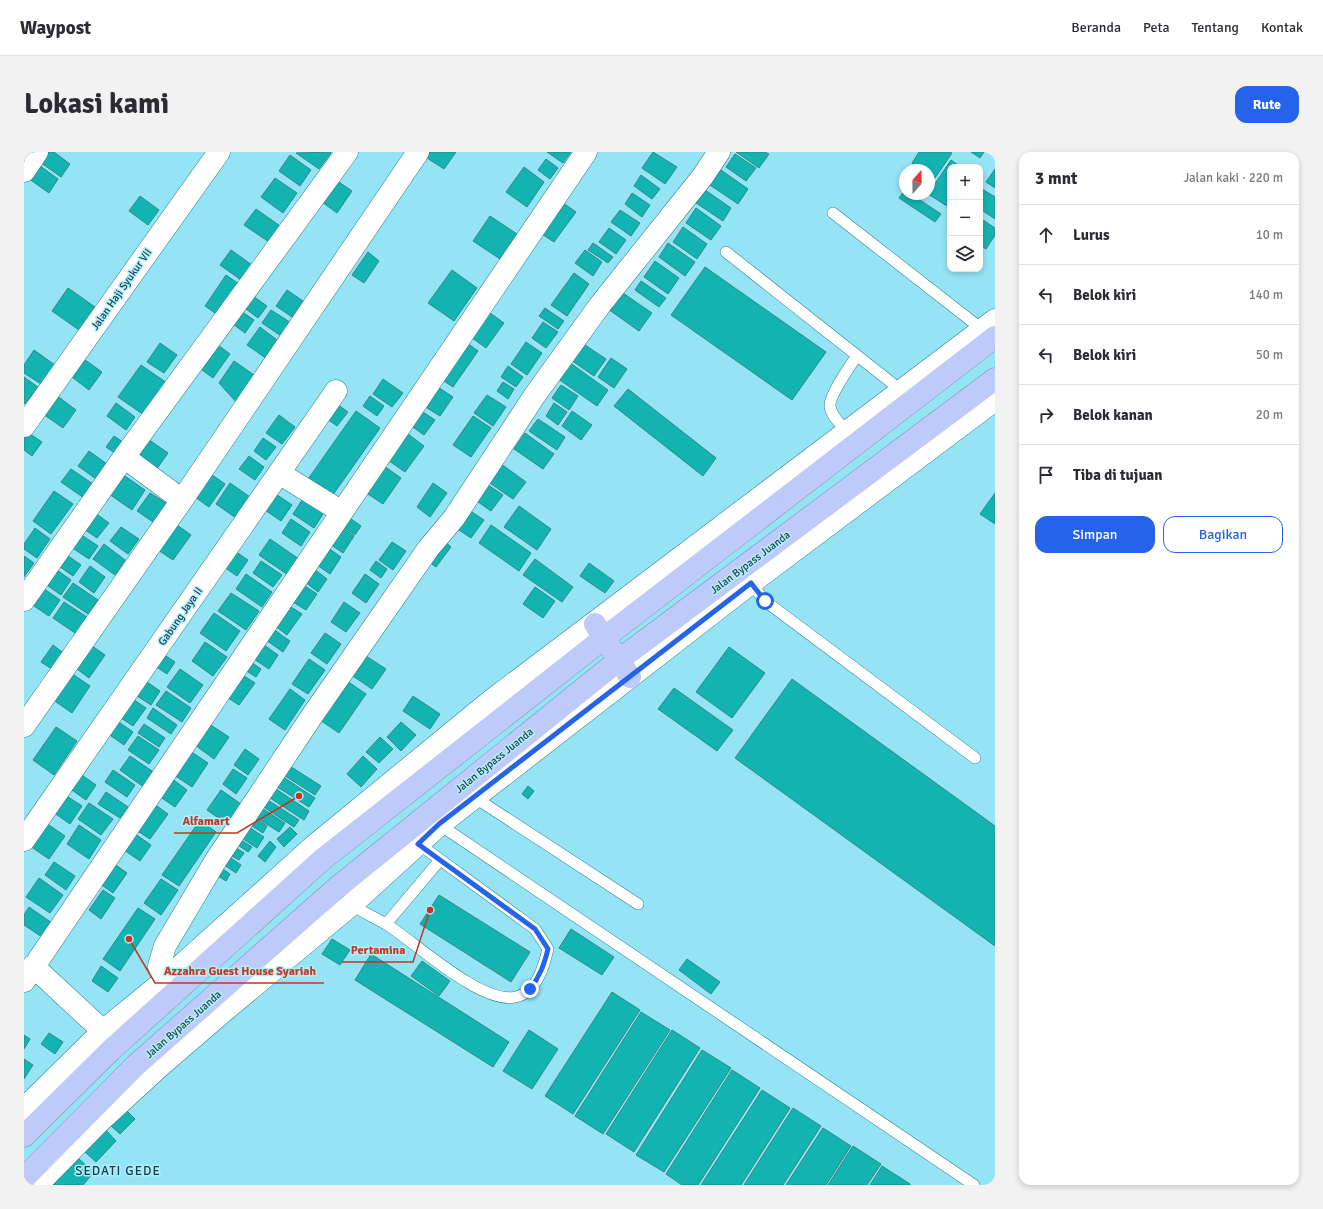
<!DOCTYPE html>
<html lang="id">
<meta charset="utf-8">
<style>
body{margin:0;font-family:Signika,sans-serif;background:#f2f2f3;color:#2b2b33}
.controls{position:absolute;right:12px;top:12px;display:grid;overflow:hidden;border-radius:8px;box-shadow:0 2px 6px #0003}
.controls button{width:36px;height:36px;display:grid;place-items:center;padding:0;border:0;border-bottom:1px solid #e1e1e2;background:#fff;color:#2b2b33;font:20px sans-serif}
.compass{position:absolute;left:875px;top:12px;width:36px;height:36px;border-radius:50%;background:#fff;box-shadow:0 2px 6px #0003;rotate:20deg}
.stop{position:absolute;width:12px;height:12px;margin:-9px;border:3px solid #2563eb;border-radius:50%;background:#fff}
.stop.end{background:#2563eb;border-color:#fff;box-shadow:0 1px 4px #0008}
.list{margin:0;padding:0;list-style:none}
h2{display:flex;justify-content:space-between;align-items:center;height:52px;margin:0;padding:0 16px;font-size:17px}
h2 small{font-size:13px;font-weight:400;color:#7c7c81}
.list li{display:grid;grid-template-columns:26px 1fr auto;gap:12px;align-items:center;box-sizing:border-box;height:60px;padding:0 16px;border-top:1px solid #e1e1e2}
.list b{display:block;font-size:15px;white-space:nowrap}
.list em{font-size:13px;font-style:normal;color:#7c7c81}
.actions{display:flex;gap:8px;padding:12px 16px}
.actions a{flex:1;padding:9px 0;border:1px solid #2563eb;border-radius:12px;text-align:center;font-size:14px;color:#2563eb}
.actions .main{background:#2563eb;color:#fff}
.icon{flex:none;width:22px;height:22px;fill:none;stroke:currentColor;stroke-width:2;stroke-linecap:round;stroke-linejoin:round}
.map{position:relative;flex:none;width:971px;height:1033px;overflow:hidden;border-radius:12px}
header{display:flex;align-items:center;gap:24px;box-sizing:border-box;height:56px;padding:0 20px;background:#fff;border-bottom:1px solid #e1e1e2}
header strong{font-size:19px}
nav{display:flex;gap:22px;margin-inline-start:auto;font-size:14px}
.intro{display:flex;align-items:center;justify-content:space-between;box-sizing:border-box;height:96px;padding:0 24px}
h1{margin:0;font-size:28px}
.button{padding:10px 18px;border-radius:12px;background:#2563eb;color:#fff;font-size:14px;font-weight:700}
main{display:flex;gap:24px;padding:0 24px}
aside{flex:1;background:#fff;border-radius:12px;box-shadow:0 2px 6px #0003}
.map>svg:first-child{display:block}
.building{fill:#13b3b1;stroke:#318886}
.lines{fill:none;stroke-linecap:round;stroke-linejoin:round}
.service-casing{stroke:#2b7e8e;stroke-width:12}
.minor-casing{stroke:#2b7e8e;stroke-width:23}
.tertiary-casing{stroke:#2b7e8e;stroke-width:23}
.trunk-casing{stroke:#7d93bb;stroke-width:23}
.service{stroke:#fff;stroke-width:11}
.minor{stroke:#fff;stroke-width:22}
.tertiary{stroke:#fff;stroke-width:22}
.trunk{stroke:#becbfa;stroke-width:22}
.route{stroke:#2563eb;stroke-width:5}
.labels{text-anchor:middle;stroke-width:3;stroke-linejoin:round;paint-order:stroke}
.street-label{font-size:11px;fill:#214249;stroke:#b1effd}
.quarter-label{font-size:13px;letter-spacing:1px;fill:#113d45;stroke:#b1effd}
.leader{fill:none;stroke:#c2371d;stroke-width:1.5}
.callout-dot{fill:#c2371d;stroke:#b1effd;stroke-width:1.5}
.callout-label{font-size:12px;text-anchor:middle;font-weight:bold;fill:#c2371d;stroke:#b1effd;stroke-width:3;stroke-linejoin:round;paint-order:stroke}
</style>
<header>
<strong>Waypost</strong>
<nav><a>Beranda</a><a>Peta</a><a>Tentang</a><a>Kontak</a></nav>
</header>
<div class="intro"><h1>Lokasi kami</h1><a class="button">Rute</a></div>
<main>
<div class="map">
<svg width="971" height="1033" viewBox="0 0 971 1033">
<rect width="100%" height="100%" fill="#95e4f6"/>
<path class="building" d="M19,0H30L46,12L37,25L13,8Z
M306,0L307,1L295,17L272,1Z
M403,0H432L420,17L400,4Z
M523,0H547L539,11Z
M629,0L653,15L641,32L618,16Z
M712,0H741L745,2L735,16Z
M895,0H926L928,1L911,26L905,22V18H899L888,11Z
M947,0H960L956,6Z
M711,2L732,16L722,29L702,15Z
M266,3L287,18L276,34L255,19Z
M522,7L534,16L526,27L514,18Z
M927,8L937,15H926V56L904,42Z
M11,10L34,27L25,41L1,24Z
M500,15L520,30L503,55L482,40Z
M971,17V36L962,30Z
M697,18L724,37L714,52L686,33Z
M617,23L636,37L628,47L610,34Z
M251,26L273,41L259,61L237,45Z
M309,26L328,39L313,61L294,47Z
M958,37L971,45V67L956,57V40Z
M681,38L707,56L699,69L672,51Z
M881,38V42H887L917,62L911,70L875,46Z
M608,41L626,53L618,65L601,52Z
M116,44L135,58L124,73L105,59Z
M535,48L552,60L530,90L513,79Z
M672,56L697,74L687,88L662,71Z
M232,57L259,76L248,92L220,73Z
M596,58L616,71L607,84L587,70Z
M466,64L493,82L476,107L449,89Z
M956,66L971,76V83L962,97L956,93Z
M659,75L683,92L673,107L649,90Z
M585,76L602,88L592,102L575,90Z
M569,91L589,105L584,111L564,98Z
M644,91L671,110L661,124L635,105Z
M207,98L228,113L217,128L196,113Z
M561,98L578,110L569,124L551,111Z
M344,100L355,109L340,131L328,123Z
M631,109L655,126L644,142L620,125Z
M681,115L802,200L768,248L647,163Z
M428,118L453,136L430,169L404,151Z
M550,121L565,132L543,164L527,153Z
M202,123L215,132L194,163L181,154Z
M617,129L642,146L635,155L611,138Z
M44,136L71,155L55,178L28,159Z
M263,138L279,149L268,165L252,154Z
M596,139L628,161L615,179L584,157Z
M226,142L243,154L234,166L218,154Z
M521,156L540,169L534,177L515,164Z
M214,157L230,168L221,181L205,169Z
M247,158L269,172L260,186L238,171Z
M462,158L480,171L462,196L444,183Z
M519,170L534,180L522,196L508,186Z
M236,175L257,191L246,209L223,193Z
M439,188L454,199L429,235L414,225Z
M502,190L518,201L503,223L487,212Z
M136,191L153,203L140,221L123,210Z
M191,191L206,202L189,226L174,215Z
M558,191L582,207L570,224L547,208Z
M10,198L31,213L17,232L0,221V213Z
M57,205L78,220L65,238L44,222Z
M587,206L603,217L590,236L574,225Z
M542,208L584,238L573,254L530,224Z
M210,209L233,225L213,251L195,231Z
M117,213L143,231L120,263L94,245Z
M484,214L499,225L492,235L477,225Z
M0,225L14,235L1,252L0,251Z
M359,227L379,241L368,255L349,242Z
M479,230L490,237L484,247L473,239Z
M537,233L554,244L545,258L528,246Z
M414,235L429,245L416,264L400,254Z
M604,237L692,306L679,324L590,254Z
M32,243L52,258L39,276L19,262Z
M463,243L482,255L469,274L450,261Z
M346,244L360,254L353,264L339,254Z
M310,250L324,260L313,274L299,264Z
M92,251L111,265L102,278L83,264Z
M530,251L543,260L534,273L522,264Z
M396,258L411,268L400,283L386,273Z
M332,259L356,276L306,347L282,330Z
M548,259L568,273L557,288L538,274Z
M255,263L271,275L258,292L242,281Z
M449,264L467,276L447,305L429,293Z
M514,267L541,285L533,298L505,279Z
M380,279L400,294L381,320L361,306Z
M3,280L18,290L8,304L0,298V284Z
M501,281L530,302L519,317L490,297Z
M90,284L100,291L92,302L82,295Z
M121,285L144,301L132,318L107,301Z
M239,286L252,295L242,308L230,299Z
M65,299L83,312L72,327L54,314Z
M225,304L240,315L231,328L215,317Z
M473,309L502,330L489,347L460,327Z
M360,314L377,326L359,352L341,340Z
M47,317L69,332L60,346L37,330Z
M184,320L201,332L185,355L168,343Z
M98,322L121,338L108,358L85,342Z
M458,329L479,343L467,359L447,345Z
M206,331L226,345L212,366L192,352Z
M409,331L423,341L406,365L393,355Z
M30,339L49,352L27,382L9,369Z
M249,340L268,353L257,369L238,356Z
M126,341L142,351L129,370L113,359Z
M971,341V372L956,362Z
M280,345L301,359L290,376L269,362Z
M495,354L527,377L513,398L480,375Z
M442,356L460,368L447,386L429,374Z
M71,361L85,371L73,386L60,377Z
M323,364L337,374L331,383L316,373Z
M267,367L286,380L277,394L258,381Z
M146,368L167,383L149,408L128,394Z
M467,373L507,401L495,419L455,391Z
M97,375L115,387L104,402L86,389Z
M317,375L330,384L319,401L306,392Z
M11,376L26,387L13,406L0,397V392Z
M56,382L74,394L65,407L47,395Z
M417,386L427,395L412,415L401,407Z
M246,387L275,407L264,423L235,403Z
M368,390L382,399L369,418L355,408Z
M80,392L101,408L91,423L69,407Z
M304,396L317,405L306,422L293,413Z
M208,397L224,408L213,424L197,413Z
M40,401L57,413L49,424L32,412Z
M0,404L10,411L0,425Z
M511,407L549,435L538,450L499,423Z
M237,409L258,423L249,435L229,421Z
M352,409L363,417L357,426L346,418Z
M565,411L590,429L581,441L556,424Z
M66,414L81,425L70,441L55,430Z
M30,416L47,428L37,443L20,431Z
M290,417L303,427L294,440L281,430Z
M222,422L248,440L238,455L212,437Z
M341,422L355,432L342,451L328,441Z
M49,431L74,448L64,462L39,445Z
M281,434L293,442L282,458L269,450Z
M511,435L531,449L519,466L499,452Z
M19,436L36,448L25,464L7,452Z
M207,441L235,459L222,478L194,459Z
M40,450L63,465L51,481L29,466Z
M320,450L336,461L322,480L307,470Z
M264,453L278,462L263,483L250,473Z
M190,461L216,479L202,499L176,481Z
M249,477L266,489L259,500L242,488Z
M301,481L317,492L303,512L287,501Z
M61,489L81,503L65,526L45,511Z
M181,490L203,505L189,524L168,509Z
M29,493L42,503L31,519L17,510Z
M240,493L254,503L245,517L230,507Z
M705,495L741,521L708,566L672,540Z
M136,500L151,510L143,522L128,512Z
M339,502L362,517L348,537L326,522Z
M285,507L301,518L284,542L268,532Z
M224,508L237,517L232,525L218,516Z
M156,517L179,533L166,551L143,535Z
M44,519L66,534L48,561L25,545Z
M217,522L231,531L215,553L201,544Z
M116,525L136,539L127,553L107,540Z
M768,527L971,674V794L711,606Z
M323,529L342,542L315,581L296,568Z
M650,536L709,578L693,599L634,557Z
M266,537L281,548L261,578L245,567Z
M142,539L167,556L158,570L132,553Z
M104,544L122,556L109,574L91,562Z
M389,544L416,562L406,577L379,559Z
M129,556L153,573L147,582L123,566Z
M92,568L109,580L100,593L83,581Z
M377,570L392,583L377,599L363,585Z
M120,572L141,586L135,595L114,581Z
M185,572L205,585L190,607L171,593Z
M32,575L53,589L30,623L9,608Z
M114,584L135,598L125,612L104,598Z
M356,585L369,597L355,611L342,600Z
M221,597L235,607L224,623L210,613Z
M166,599L184,611L168,635L150,623Z
M106,604L131,621L121,636L96,618Z
M339,604L353,617L337,635L323,622Z
M261,611L297,634L291,643L255,620Z
M209,617L223,626L212,642L199,632Z
M89,618L111,633L103,645L81,630Z
M55,621L72,633L62,648L45,636Z
M253,621L291,646L285,655L247,631Z
M147,626L163,638L151,655L135,644Z
M504,634L510,639L504,647L498,642Z
M249,635L285,659L280,668L243,644Z
M197,638L217,652L203,672L183,658Z
M82,640L104,655L96,666L74,652Z
M38,641L58,654L46,672L26,658Z
M239,645L275,668L270,675L235,652Z
M65,651L89,667L77,683L54,667Z
M130,652L144,662L126,687L112,678Z
M236,655L261,671L255,680L230,664Z
M225,662L243,674L239,681L220,669Z
M176,668L192,680L155,734L138,723Z
M22,671L41,684L25,707L6,694Z
M220,672L240,685L233,696L213,683Z
M55,673L77,688L65,707L43,692Z
M266,675L273,682L260,695L253,687Z
M111,682L127,693L116,709L100,698Z
M214,686L228,695L224,700L211,691Z
M246,689L252,695L241,710L234,704Z
M206,692L220,701L215,708L201,700Z
M201,702L217,713L212,721L196,710Z
M30,710L51,724L42,738L21,723Z
M89,711L103,721L89,741L75,731Z
M191,712L206,722L202,729L186,719Z
M15,726L39,743L26,761L2,745Z
M137,727L154,738L137,763L120,751Z
M79,738L91,746L77,767L65,758Z
M415,743L506,800L487,830L396,772Z
M5,755L28,771L18,785L0,773V763Z
M114,756L131,767L96,819L79,807Z
M547,777L590,805L578,823L535,796Z
M308,787L326,798L316,813L298,802Z
M347,802L485,890L469,915L331,828Z
M663,807L696,830L687,842L655,818Z
M398,809L426,829L415,844L387,824Z
M77,814L94,826L84,840L68,829Z
M588,840L616,858L549,962L521,944Z
M617,860L646,878L579,982L551,964Z
M505,878L534,897L508,937L479,919Z
M648,878L676,896L610,1000L582,982Z
M25,881L39,890L31,902L17,892Z
M0,883L6,887L0,897Z
M678,898L707,916L640,1020L612,1003Z
M0,907L9,913L0,927Z
M708,918L736,936L674,1033H658L642,1022Z
M738,938L766,956L717,1033H677Z
M769,956L797,974L759,1033H720Z
M101,957L111,967L96,982L85,972Z
M799,976L827,994L802,1033H762Z
M81,977L92,989L72,1010L60,999Z
M829,994L857,1012L843,1033H804Z
M49,1002L70,1020L59,1033H23Z
M858,1014L886,1032V1033H846Z"/>
<g class="lines">
<g class="service-casing">
<path id="service" d="M809,61L959,178
M702,100L878,239
M825,282C819,274 807,265 806,254C805,244 826,214 832,205
M727,431L741,449L951,606
M450,645L614,752
M413,671L950,1033
M325,751C336,759 350,765 362,772C391,790 457,853 492,845C513,840 520,814 524,797L511,777L392,690
M362,772L416,708"/>
</g>
<g class="minor-casing">
<path id="minor" d="M0,19L13,0
M0,274L195,0
M100,305L158,348
M255,321L318,360
M0,448L100,305L323,0
M0,574L158,348L394,0
M0,688L312,239
M9,814L79,879
M0,829L562,0
M140,829L135,814L141,794L192,708L290,561L404,397L430,366L511,243L576,153L679,24L695,0"/>
</g>
<g class="tertiary-casing">
<path id="tertiary" d="M0,957L79,879L140,829L290,694L468,548L971,168
M13,1033L75,970L136,914L201,858L327,753L415,673L727,431L971,248"/>
</g>
<g class="trunk-casing">
<path id="trunk" d="M571,472L606,525
M0,984L87,898L299,707L580,486L971,185
M0,1026L112,913L315,734L595,508L971,227"/>
</g>
<use href="#service" class="service"/>
<use href="#minor" class="minor"/>
<use href="#tertiary" class="tertiary"/>
<use href="#trunk" class="trunk"/>
</g>
<g class="lines">
<path class="route" d="M506,837C516,824 520,813 524,797L511,777L394,692L415,672L727,431L741,449"/>
</g>
<g class="labels">
<g class="street-label">
<text transform="translate(97 137) rotate(-55)" y="4">Jalan Haji Syukur VII</text>
<text transform="translate(726 410) rotate(-37)" y="4">Jalan Bypass Juanda</text>
<text transform="translate(156 464) rotate(-55)" y="4">Gabung Jaya II</text>
<text transform="translate(470 608) rotate(-39)" y="4">Jalan Bypass Juanda</text>
<text transform="translate(159 872) rotate(-41)" y="4">Jalan Bypass Juanda</text>
</g>
<g class="quarter-label">
<text x="94" y="1023">SEDATI GEDE</text>
</g>
</g>
<path class="leader" d="M275 644L213 681H150M406 758L389 810H318M105 787L131 831H300"/>
<g class="callout-dot">
<circle cx="275" cy="644" r="4"/>
<circle cx="406" cy="758" r="4"/>
<circle cx="105" cy="787" r="4"/>
</g>
<g class="callout-label">
<text x="182" y="673">Alfamart</text>
<text x="354" y="802">Pertamina</text>
<text x="216" y="823">Azzahra Guest House Syariah</text>
</g>
</svg>
<div class="controls">
<button>+</button>
<button>−</button>
<button><svg class="icon" aria-label="layers" viewBox="0 0 24 24"><path d="M12 4l9 5-9 5-9-5zM3 14l9 5 9-5"/></svg></button>
</div>
<svg class="compass" viewBox="-18 -18 36 36"><path d="M0-13l5 13h-10z" fill="#e53935"/><path d="M0 13l5-13h-10z" fill="#7c7c81"/></svg>
<div class="stop" style="left:741px;top:449px"></div>
<div class="stop end" style="left:506px;top:837px"></div>
</div>
<aside>
<h2>3 mnt<small>Jalan kaki · 220 m</small></h2>
<ul class="list">
<li><svg class="icon" aria-label="ahead" viewBox="0 0 24 24"><path d="M12 20V5M6 11l6-6 6 6"/></svg><div><b>Lurus</b></div><em>10 m</em></li>
<li><svg class="icon" aria-label="left" viewBox="0 0 24 24"><path d="M17 20v-9H6M10 6l-5 5 5 5"/></svg><div><b>Belok kiri</b></div><em>140 m</em></li>
<li><svg class="icon" aria-label="left" viewBox="0 0 24 24"><path d="M17 20v-9H6M10 6l-5 5 5 5"/></svg><div><b>Belok kiri</b></div><em>50 m</em></li>
<li><svg class="icon" aria-label="right" viewBox="0 0 24 24"><path d="M7 20v-9h11M14 6l5 5-5 5"/></svg><div><b>Belok kanan</b></div><em>20 m</em></li>
<li><svg class="icon" aria-label="arrive" viewBox="0 0 24 24"><path d="M6 21V4h12l-3 4 3 4H6"/></svg><div><b>Tiba di tujuan</b></div></li>
</ul>
<div class="actions"><a class="main">Simpan</a><a>Bagikan</a></div>
</aside>
</main>
